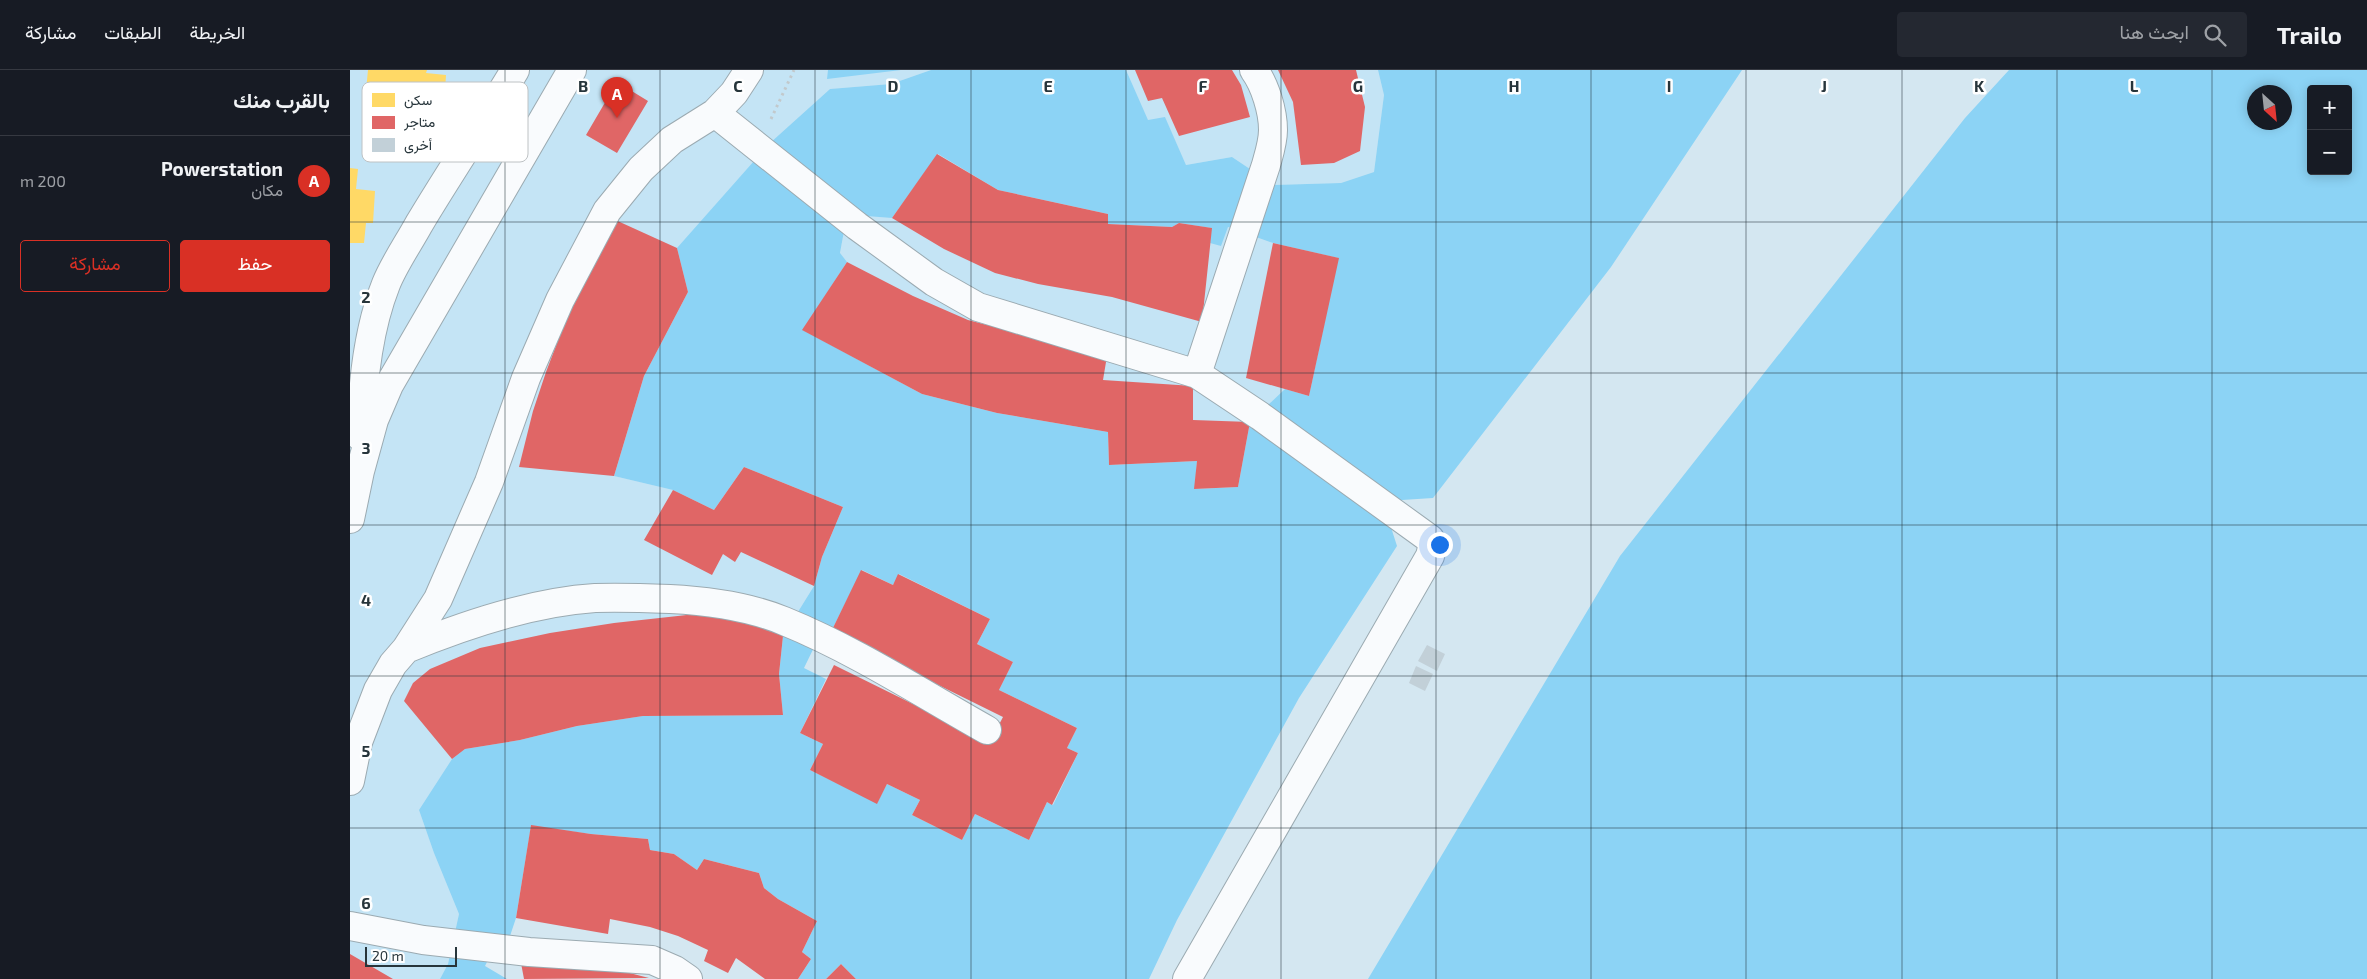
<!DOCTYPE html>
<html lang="ar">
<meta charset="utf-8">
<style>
body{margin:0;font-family:"Exo 2",Vazirmatn,sans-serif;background:#242831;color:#f1f3f6;direction:rtl}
.controls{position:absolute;right:15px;top:15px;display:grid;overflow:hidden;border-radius:5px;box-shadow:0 2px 12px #0003}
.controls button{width:45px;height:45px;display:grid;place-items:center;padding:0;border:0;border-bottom:1px solid #363941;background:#171b24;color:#f1f3f6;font:25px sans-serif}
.compass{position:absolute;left:1897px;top:15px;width:45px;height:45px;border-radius:50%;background:#171b24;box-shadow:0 2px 12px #0003;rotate:153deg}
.scale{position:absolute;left:15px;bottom:12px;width:92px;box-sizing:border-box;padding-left:5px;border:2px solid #27353b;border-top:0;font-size:14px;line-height:18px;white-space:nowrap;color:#27353b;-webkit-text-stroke:4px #fff;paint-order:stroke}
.you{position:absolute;left:1089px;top:474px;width:18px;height:18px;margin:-12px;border:4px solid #fff;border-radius:50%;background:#1a73e8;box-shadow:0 0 0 8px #1a73e833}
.badge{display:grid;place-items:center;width:32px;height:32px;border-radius:50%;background:#d93025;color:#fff;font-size:16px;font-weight:700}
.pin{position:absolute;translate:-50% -41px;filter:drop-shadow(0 1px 2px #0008)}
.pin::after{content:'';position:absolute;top:26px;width:18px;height:15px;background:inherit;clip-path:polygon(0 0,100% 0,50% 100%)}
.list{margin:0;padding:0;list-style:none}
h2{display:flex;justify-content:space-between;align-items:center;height:65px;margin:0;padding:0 20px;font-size:21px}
h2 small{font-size:16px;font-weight:400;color:#9ea1a6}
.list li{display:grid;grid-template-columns:32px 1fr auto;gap:15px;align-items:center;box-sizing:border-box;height:90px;padding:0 20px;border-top:1px solid #363941}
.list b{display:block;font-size:19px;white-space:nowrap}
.list p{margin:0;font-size:16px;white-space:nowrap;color:#9ea1a6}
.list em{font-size:16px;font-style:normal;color:#9ea1a6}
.actions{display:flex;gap:10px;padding:15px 20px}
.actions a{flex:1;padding:11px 0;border:1px solid #d93025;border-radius:5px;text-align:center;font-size:18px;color:#d93025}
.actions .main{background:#d93025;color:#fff}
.icon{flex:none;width:28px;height:28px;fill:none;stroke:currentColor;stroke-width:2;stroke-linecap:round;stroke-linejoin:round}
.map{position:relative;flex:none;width:2017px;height:909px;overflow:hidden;direction:ltr}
header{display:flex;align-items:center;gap:30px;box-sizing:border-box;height:70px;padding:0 25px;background:#171b24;border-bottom:1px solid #363941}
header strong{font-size:24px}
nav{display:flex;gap:28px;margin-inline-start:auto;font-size:18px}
.search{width:350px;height:45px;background:#242831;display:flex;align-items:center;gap:12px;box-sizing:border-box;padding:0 18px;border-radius:5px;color:#9ea1a6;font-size:19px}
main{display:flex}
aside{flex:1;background:#171b24}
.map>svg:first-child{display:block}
.built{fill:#c4e4f5}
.water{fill:#8cd3f5;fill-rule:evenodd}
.homes{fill:#ffd966}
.shops{fill:#e06666}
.building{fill:#c2d0d8}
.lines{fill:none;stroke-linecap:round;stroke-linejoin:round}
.minor-casing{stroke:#9baab1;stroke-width:30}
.path{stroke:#c2c9cc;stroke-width:3;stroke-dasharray:2.5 4;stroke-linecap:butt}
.minor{stroke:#f9fbfd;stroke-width:28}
.grid{fill:none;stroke:#27353b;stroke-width:1;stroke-opacity:0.55}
.key{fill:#fff;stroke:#bec2c4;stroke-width:1}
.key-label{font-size:14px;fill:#27353b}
.grid-label{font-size:16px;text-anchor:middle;font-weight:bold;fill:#27353b;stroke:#fff;stroke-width:5;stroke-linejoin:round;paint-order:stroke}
</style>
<header>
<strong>Trailo</strong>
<div class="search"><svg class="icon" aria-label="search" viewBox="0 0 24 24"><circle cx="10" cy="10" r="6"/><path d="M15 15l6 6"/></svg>ابحث هنا</div>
<nav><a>الخريطة</a><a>الطبقات</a><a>مشاركة</a></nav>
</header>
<main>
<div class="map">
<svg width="2017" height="909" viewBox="0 0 2017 909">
<rect width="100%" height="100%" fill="#d4e7f1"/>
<path class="built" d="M0,0H581L541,14L480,19L420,73L404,92L294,306L264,406L323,420L364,440L394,397L493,437L472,487L464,516L433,566L429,604L433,645L364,647L102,689L69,740L84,783L109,844L98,894L90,909H0Z
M776,0H1028L1034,25L1024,102L991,113L924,115L882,87L836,95L815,48L798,51Z
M587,84L614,100L677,127L758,144V153H829L862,158L870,176L877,157L923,173L989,188L959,326L901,352L888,417L844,419L846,391L759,395L758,362L647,343L572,324L452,260L497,192L490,184L494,161L503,145L543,148Z"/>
<path class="water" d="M478,0H551L477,9Z
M581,0H776L798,50L815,47L836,95L882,87L924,115L991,113L1024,102L1034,25L1028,0H1392L1261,197L1083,428L1052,430L1038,448L1047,476L949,628L827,850L799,909H506L491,894L476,909H448L461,889L452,882L467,851L428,829L414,818L409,803L354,789L347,800L324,784L300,780L298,769L241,764L181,756L166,848L159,869L150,866L135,896L157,909H90L98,894L109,844L84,783L69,740L102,689L115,679L170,670L227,656L293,646L433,645L429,604L433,566L464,516L472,487L493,437L394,397L364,440L323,420L264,406L294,306L338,222L327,178L420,73L480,19L541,14ZM588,84L648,120L758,144V154L822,157L829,153L861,158L860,173L871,176L878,157L923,173L988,188L959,326L935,319L900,352L888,417L845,419L847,391L759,395L758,362L647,343L572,324L453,260L497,192L490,183L494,161L503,145L542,148ZM512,500L543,515L549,504L640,549L627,574L663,592L649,620L727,658L717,678L728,683L703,735L697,732L679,770L625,744L612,770L562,745L570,730L537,714L527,733L460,700L473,674L450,663L476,609L454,598L473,559L481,562Z
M1659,0H2017V909H1018L1270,486L1615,48ZM1961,19H1998V101H1961ZM1934,22V52H1904V22Z"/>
<path class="homes" d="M18,0H77L76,3L96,5L94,37H87L85,58L17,54L18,32L15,31Z
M0,98L8,99L6,119L25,121L23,153H16L14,173H0Z"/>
<path class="shops" d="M785,0H882L891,15L900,47L829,66L812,28L798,31Z
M928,0H1006L1015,37L1010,81L984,93L951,95L943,32Z
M267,12L298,31L267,83L236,65Z
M587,84L648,120L758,144V154L822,157L829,153L862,158L852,252L762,227L688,214L645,203L594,179L542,148Z
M261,148L327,178L338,222L294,306L264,406L169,397L183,341L196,302L215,252Z
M923,173L989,188L959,326L896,308Z
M497,192L563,226L618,250L757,286L753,310L843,316V350L900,352L888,417L844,419L847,391L759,395L758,362L647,343L572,324L452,260Z
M394,397L493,437L472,487L464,516L391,482L385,492L373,484L362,505L294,470L323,420L364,440Z
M511,500L543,515L548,504L640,549L627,574L663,592L649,620L727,658L717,678L728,683L702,735L697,732L679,770L625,744L612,770L562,745L570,730L537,714L527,734L460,700L473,674L450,663L484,595L640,672L653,647L481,562Z
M355,543L408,554L433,566L429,604L433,645L293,646L227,656L170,670L115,679L102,689L54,631L63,613L80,599L130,578L200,563L264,553Z
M181,755L241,764L298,769L300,780L324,784L347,800L354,789L409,803L414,818L428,829L467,851L452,882L461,889L448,909H415L386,888L378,903L354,891L358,880L328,866L300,857L260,849L258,864L166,848Z
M0,884L43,909H0Z
M171,893L264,899L299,908L174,909Z
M491,894L506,909H476Z"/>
<path class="building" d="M1077,575L1095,584L1087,601L1068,591Z
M1066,596L1083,604L1075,621L1059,613Z"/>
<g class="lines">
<g class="minor-casing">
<path id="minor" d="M365,43L507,156L584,212L628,237L847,304L910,346L1080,469L1082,478L1080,486L837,909
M847,304L916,95C919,84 923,72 923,60C923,41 915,15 904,0
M11,367C12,316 17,262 36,214C44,194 58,174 69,154C100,102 134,52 165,0
M0,449L10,401L24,350L39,315L222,0
M56,579C114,555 182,532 245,528C270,527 295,528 320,529C359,531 398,536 434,551C505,580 571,623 637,660
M0,711L8,672L28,620L43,594L56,579L88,529L139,412L176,308L210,230L257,141L291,99L322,70L365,43L384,23L399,0
M0,856L73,870L179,882L302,890L325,900L338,909"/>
</g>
<path class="path" d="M421,49L444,0"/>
<use href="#minor" class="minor"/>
</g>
<path class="grid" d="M155,0V909M310,0V909M465,0V909M621,0V909M776,0V909M931,0V909M1086,0V909M1241,0V909M1396,0V909M1552,0V909M1707,0V909M1862,0V909M0,152H2017M0,303H2017M0,455H2017M0,606H2017M0,758H2017"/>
<rect x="12" y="12" width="166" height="80" rx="8" class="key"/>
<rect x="22" y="23" width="23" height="14" fill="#ffd966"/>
<rect x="22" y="46" width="23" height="13" fill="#e06666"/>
<rect x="22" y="68" width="23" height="14" fill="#c2d0d8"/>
<g class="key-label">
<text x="54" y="35">سكن</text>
<text x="54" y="57">متاجر</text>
<text x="54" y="80">أخرى</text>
</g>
<g class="grid-label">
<text x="233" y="22">B</text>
<text x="388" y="22">C</text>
<text x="543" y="22">D</text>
<text x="698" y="22">E</text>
<text x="853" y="22">F</text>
<text x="1008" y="22">G</text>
<text x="1164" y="22">H</text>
<text x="1319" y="22">I</text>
<text x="1474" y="22">J</text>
<text x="1629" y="22">K</text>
<text x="1784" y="22">L</text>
<text x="16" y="233">2</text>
<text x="16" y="384">3</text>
<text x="16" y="536">4</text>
<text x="16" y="687">5</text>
<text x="16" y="839">6</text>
</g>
</svg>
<div class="controls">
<button>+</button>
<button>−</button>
</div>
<svg class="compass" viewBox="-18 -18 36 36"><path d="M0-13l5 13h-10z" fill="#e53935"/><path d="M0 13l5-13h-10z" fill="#9ea1a6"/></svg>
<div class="scale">20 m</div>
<div class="you"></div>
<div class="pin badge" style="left:267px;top:48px">A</div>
</div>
<aside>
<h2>بالقرب منك<small></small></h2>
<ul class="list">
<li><span class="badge">A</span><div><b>Powerstation</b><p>مكان</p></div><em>200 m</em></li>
</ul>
<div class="actions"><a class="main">حفظ</a><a>مشاركة</a></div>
</aside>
</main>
